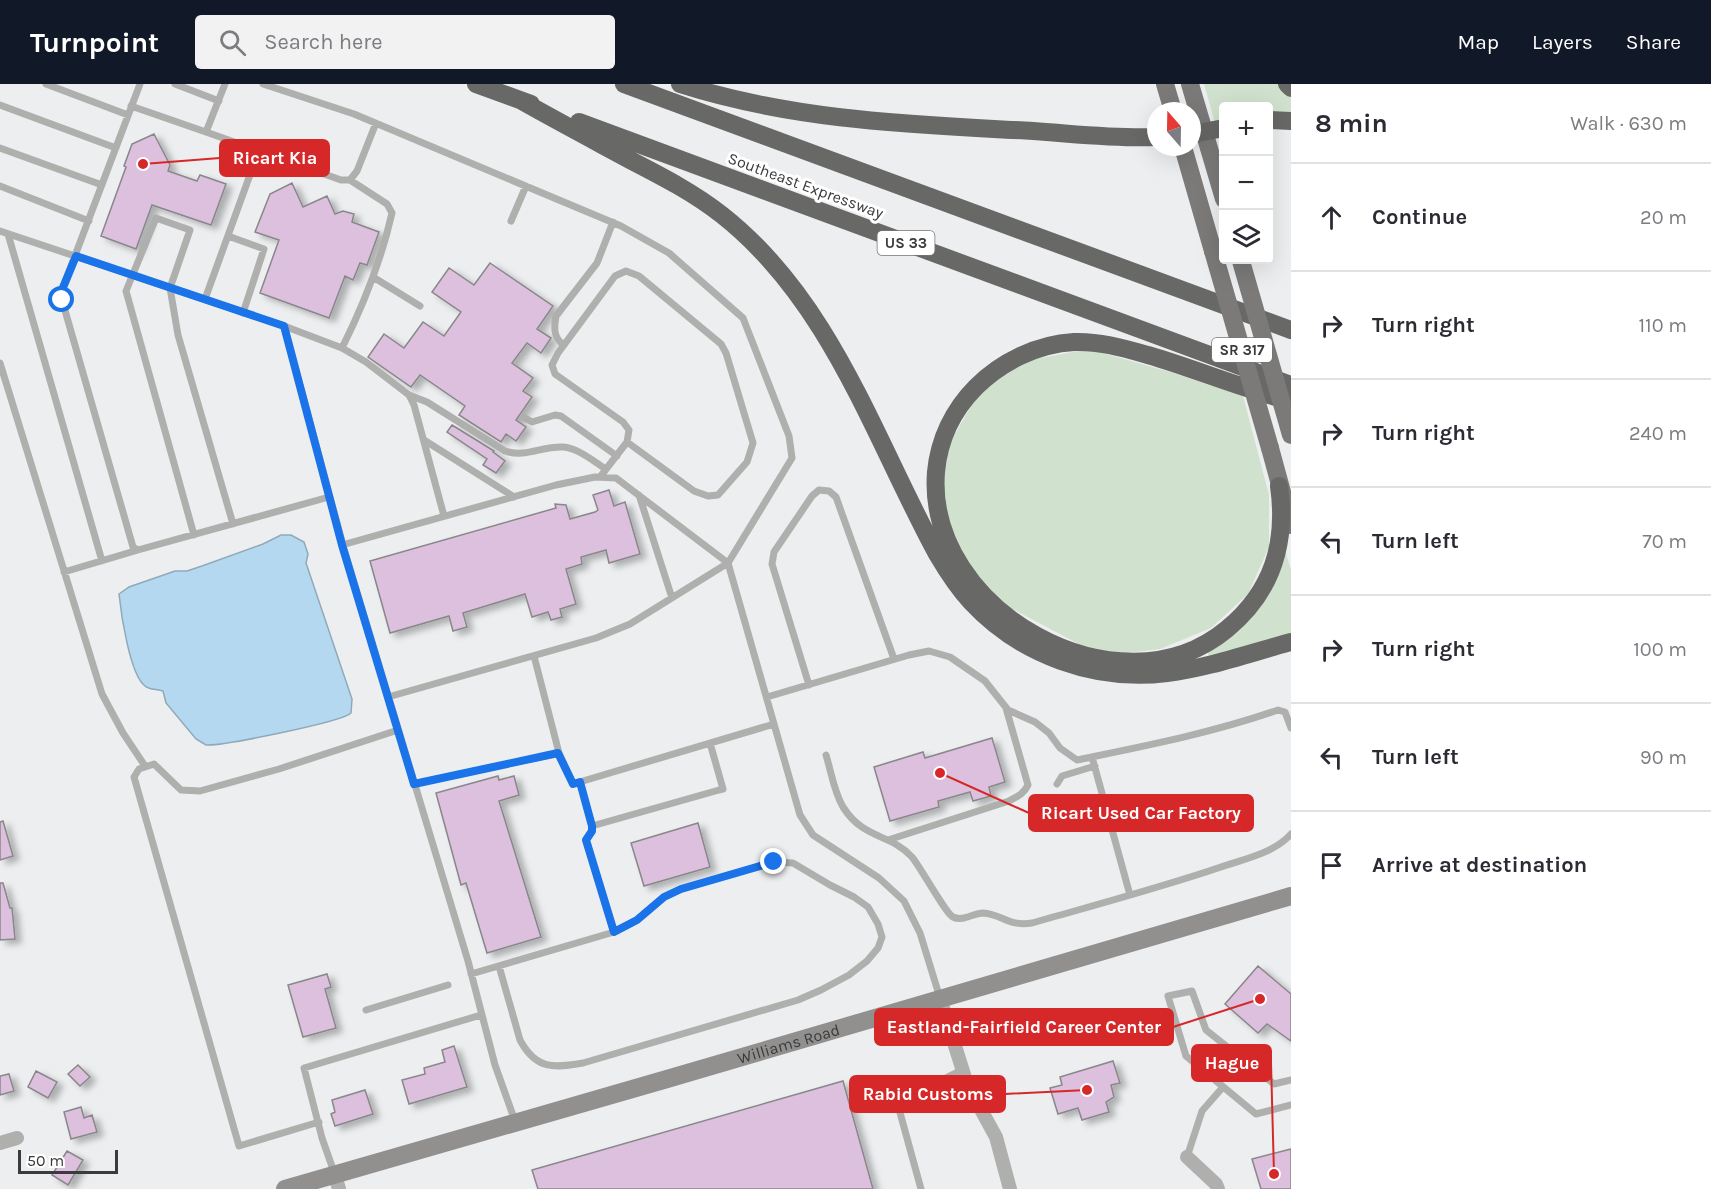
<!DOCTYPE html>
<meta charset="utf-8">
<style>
body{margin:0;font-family:Karla,sans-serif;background:#f2f2f3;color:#2b2b33}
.controls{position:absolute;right:18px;top:18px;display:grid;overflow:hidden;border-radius:6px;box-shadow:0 6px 24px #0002}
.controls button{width:54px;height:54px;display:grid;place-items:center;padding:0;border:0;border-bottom:2px solid #e1e1e2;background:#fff;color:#2b2b33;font:30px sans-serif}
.compass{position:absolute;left:1147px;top:18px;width:54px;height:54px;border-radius:50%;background:#fff;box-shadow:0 6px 24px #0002;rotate:340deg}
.scale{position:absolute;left:18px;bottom:15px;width:100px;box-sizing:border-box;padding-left:6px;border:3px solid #3b3b3c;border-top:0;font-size:16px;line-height:21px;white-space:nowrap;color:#3b3b3c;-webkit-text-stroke:4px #fff;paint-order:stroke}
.stop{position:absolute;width:18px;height:18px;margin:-14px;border:4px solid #1a73e8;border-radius:50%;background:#fff}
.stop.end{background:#1a73e8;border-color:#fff;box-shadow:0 2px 6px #0008}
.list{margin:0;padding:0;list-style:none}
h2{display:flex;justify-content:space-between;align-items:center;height:78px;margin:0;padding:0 24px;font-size:26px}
h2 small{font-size:20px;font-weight:400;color:#7c7c81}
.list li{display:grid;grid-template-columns:39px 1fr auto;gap:18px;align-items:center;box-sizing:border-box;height:108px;padding:0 24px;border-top:2px solid #e1e1e2}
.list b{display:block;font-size:22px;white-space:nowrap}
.list em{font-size:20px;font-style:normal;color:#7c7c81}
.icon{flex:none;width:33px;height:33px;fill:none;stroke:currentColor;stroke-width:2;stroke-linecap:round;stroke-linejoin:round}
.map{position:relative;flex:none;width:1291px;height:1105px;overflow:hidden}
header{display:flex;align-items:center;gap:36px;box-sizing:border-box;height:84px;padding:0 30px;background:#111827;color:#fff}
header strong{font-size:28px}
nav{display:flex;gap:33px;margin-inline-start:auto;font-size:21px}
.search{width:420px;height:54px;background:#f2f2f3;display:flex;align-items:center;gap:15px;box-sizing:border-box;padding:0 21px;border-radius:6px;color:#7c7c81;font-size:22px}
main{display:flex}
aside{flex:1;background:#fff}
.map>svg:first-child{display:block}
.green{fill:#d0e2ce}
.water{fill:#b4d8ef;stroke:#90a9b9;stroke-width:1.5}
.building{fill:#dcc0dd;stroke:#898789;stroke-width:1.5;filter:url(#shadow)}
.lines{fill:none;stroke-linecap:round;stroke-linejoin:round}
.lane{stroke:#afafae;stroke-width:7}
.street{stroke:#afafae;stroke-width:14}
.secondary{stroke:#91908f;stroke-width:18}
.primary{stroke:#7b7a79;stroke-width:18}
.highway{stroke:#686866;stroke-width:18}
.primary-bridge{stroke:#7b7a79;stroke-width:18}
.route{stroke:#1a73e8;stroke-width:8}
.labels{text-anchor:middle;stroke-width:6;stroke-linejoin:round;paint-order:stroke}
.shield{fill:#fff;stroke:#767676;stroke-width:1.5}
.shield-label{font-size:15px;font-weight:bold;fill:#3b3b3c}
.street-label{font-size:16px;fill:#3b3b3c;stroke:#fff}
.leader{fill:none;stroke:#d62828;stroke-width:2}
.callout-dot{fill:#d62828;stroke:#fff;stroke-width:2}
.callout{fill:#d62828;stroke:#d62828;stroke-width:2}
.callout-label{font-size:18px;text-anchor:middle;font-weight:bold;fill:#fff}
</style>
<header>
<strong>Turnpoint</strong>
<div class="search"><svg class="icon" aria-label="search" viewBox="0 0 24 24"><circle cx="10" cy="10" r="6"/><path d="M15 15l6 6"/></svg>Search here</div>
<nav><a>Map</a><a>Layers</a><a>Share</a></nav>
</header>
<main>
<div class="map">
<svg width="1291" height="1105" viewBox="0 0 1291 1105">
<defs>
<filter id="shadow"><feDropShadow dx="6" dy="4" stdDeviation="3" flood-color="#0004"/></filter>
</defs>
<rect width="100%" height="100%" fill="#eceef0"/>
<path class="green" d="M1204,0H1278L1291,14V30L1269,29L1268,22H1224L1223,37L1215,39Z
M1088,265L1170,288L1243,312L1269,411V463L1248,510L1211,544L1160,565L1118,570L1088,565L1011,524L974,494L951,450L943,400L950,359L976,313L1021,278Z
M1285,466L1291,486V551L1210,575L1207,566Z"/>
<path class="water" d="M281,451H291L304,458L308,470L306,479L352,615L351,629C342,638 222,662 206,661L196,655L166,619L163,607C157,605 149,606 145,602C130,591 121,530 119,510L129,503L175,487H187L202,482L263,460Z"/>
<path class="building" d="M154,50L170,81L168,87L197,97L200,91L226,100L211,141L152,121L136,165L101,152L126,83L124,82L132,60Z
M292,99L303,123L327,112L335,130L343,127L354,130L352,138L379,148L367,181L360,179L353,196L345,192L329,234L260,209L279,156L255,148L270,110Z
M490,179L553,222L537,245L551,254L541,269L527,259L512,279L533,294L523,307L532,313L516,336L526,343L516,357L506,350L501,358L459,331L465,322L420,291L411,303L368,273L384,250L404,264L423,238L444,252L461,228L432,208L449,184L474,201Z
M452,341L494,367L493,368L505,377L496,389L483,381L487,375L447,348Z
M609,406L614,422L625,418L640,470L609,479L606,466L581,473L582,480L566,485L576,520L560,525L562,533L551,536L548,528L532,533L525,510L463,529L467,543L453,547L449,532L390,549L370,477L556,424L555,420L566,421L570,435L595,428L598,426L593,411Z
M992,654L1005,698L989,703L991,712L973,717L970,708L938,717L939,723L890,737L874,683L923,668L925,674Z
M498,692L499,696L514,692L519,711L499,717L541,853L487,869L466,799L461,801L436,709Z
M3,737L13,772L0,776V738Z
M698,739L710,783L644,802L631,759Z
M0,799H3L10,824H12L15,855L0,856Z
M1258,882L1291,910V957L1267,940L1258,949L1225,920Z
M327,890L331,903L325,905L336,944L303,953L288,901Z
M454,962L467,1003L409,1020L402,996L425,990L424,984L445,978L442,966Z
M1113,977L1120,999L1111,1001L1114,1013L1106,1018L1109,1028L1082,1036L1078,1024L1058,1030L1050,1004L1062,1001L1060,993Z
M78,981L90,993L80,1002L68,990Z
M36,987L57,998L48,1014L28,1003Z
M9,990L14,1007L0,1011V992Z
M843,997L873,1105H538L532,1086Z
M365,1006L373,1030L335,1042L331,1030L335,1028L332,1016Z
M81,1023L84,1034L92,1031L97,1048L71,1055L64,1028Z
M1291,1065V1105H1261L1252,1075Z
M67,1067L83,1076L68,1101L52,1091Z"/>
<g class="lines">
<path class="lane" d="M46,0L128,31
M140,0L62,206V216L133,463L138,466L329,413
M175,0L219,17
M225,0L206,48L341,96H350L357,87L376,39
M263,0L354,30L621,142L669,169L743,234L789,352L792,374L728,479L800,731L813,751L879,794L904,817L920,849L940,914
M0,21L116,64
M131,22L206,48
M0,64L102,101
M0,102L89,137
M511,137L526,102
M0,147L284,242L344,465L468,877L495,981L515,1037
M8,150L102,477
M228,152L264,165L243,229
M373,193L420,222
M205,215L259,66
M284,242L342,264L366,278L409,311L414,321L444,432
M564,261C553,254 554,243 556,232L597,179L613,138
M342,264C364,220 381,177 392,129L387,120L350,96
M0,279L102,610L123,649L145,682
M409,311L427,318L505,367C525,374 542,362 563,363C578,364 593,377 606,385
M523,333L532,338L555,331L561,332L617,372
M424,356L514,413
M600,393L627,358L629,346L623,338L555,290L552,281L558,269L615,192L626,187L639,192L721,260L726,269L753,359L747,378L718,411L708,412L694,407L627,358
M639,411L672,514
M194,451L126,207L156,134L190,146L170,204L178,251L233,440
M342,461L556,401L595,393L616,394L728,479L630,540L596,554L388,613
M64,488L138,466
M534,572L559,669
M809,601L772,480L774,468L812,412L819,406L829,407L836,413L894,575
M767,613L909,571L929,567L950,573L985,597L1008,626L1035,638L1049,649L1060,664L1077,676C1145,662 1212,649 1278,626L1285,628L1291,644
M826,671C831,687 834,708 843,723C864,756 890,749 912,773C921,784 946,830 953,833C963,838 973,829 983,829C1002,830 1009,843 1032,839C1095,821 1159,804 1221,783C1245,775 1274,769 1291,750
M1092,673L1130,811
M580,698L592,742L719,706L723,705L710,659
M414,700L559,669L573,700L774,640
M1057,700L1062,692L1095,682
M592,742V747L586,756L614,848
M888,756L1009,717C1016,713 1024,710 1028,701L1006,624
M471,890L614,848L637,836L664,813L681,805L774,778L793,779L830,801L854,813L868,823L878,840L882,853L878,864L867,877L849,891L821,906L798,916L583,979C554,984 536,986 520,956L499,882
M366,926L448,901
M1291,996L1274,1000L1206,946L1192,907L1168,912L1186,972L1256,1030L1291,1021
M319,1038L239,1062L134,693L139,685L154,680L181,706L200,707L279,685L398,646
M1187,1073L1202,1027L1223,1003
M335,1091L322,1054L304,984L481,931
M921,1105L899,1025L924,1005L962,986"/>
<path class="street" d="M940,914L967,1000L996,1053L1010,1105
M0,1059L17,1054
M1187,1073L1216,1100L1218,1105
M335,1091L339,1105"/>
<path class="secondary" id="s1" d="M285,1105L667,995L1291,812"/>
<path class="primary" d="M1165,0L1173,27
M1190,0L1224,115
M1183,63L1213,167
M1270,364L1291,441"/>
<path class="highway" d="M476,0L531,20
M624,0L1291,246
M680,0C789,35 902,40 1014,46C1061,48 1110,55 1156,53
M1287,0L1291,4
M520,16C557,37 595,57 632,77C663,93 694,109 722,131C831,217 873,352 937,470C947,487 958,504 971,518C1020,571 1095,598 1167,589C1208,584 1250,569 1291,558
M1268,36L1291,37
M579,38L1291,301
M1192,50L1224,44
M1279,402C1287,459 1273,507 1227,545C1119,635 925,526 936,388C939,356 953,326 976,303C1001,278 1037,260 1074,258C1099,257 1123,264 1148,271C1196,285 1242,305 1291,317"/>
<path class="primary-bridge" d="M1213,167L1270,364
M1241,177L1291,351"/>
</g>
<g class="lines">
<path class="route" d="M62,216V206L76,172L284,242L342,461L414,700L558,669L573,700L580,698L592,742V747L586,756L614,848L637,836L664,813L681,805L774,778"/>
</g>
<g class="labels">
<g class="shield">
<rect x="877.5" y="147" width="57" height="24" rx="4.5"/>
<rect x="1212" y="254" width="60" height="24" rx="4.5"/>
</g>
<g class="shield-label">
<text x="906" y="164">US 33</text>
<text x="1242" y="271">SR 317</text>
</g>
<g class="street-label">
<text transform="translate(806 101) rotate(20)" y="6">Southeast Expressway</text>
<text dy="6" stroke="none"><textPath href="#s1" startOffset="524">Williams Road</textPath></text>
</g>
</g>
<path class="leader" d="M143 80L220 74M940 689L1029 729M1260 915L1173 943M1274 1090L1271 979M1087 1006L1005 1010"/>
<g class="callout-dot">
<circle cx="143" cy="80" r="6"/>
<circle cx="940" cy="689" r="6"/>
<circle cx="1260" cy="915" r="6"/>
<circle cx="1274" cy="1090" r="6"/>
<circle cx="1087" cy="1006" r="6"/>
</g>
<g class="callout">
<rect x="220" y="56" width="109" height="36" rx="6"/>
<rect x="1029" y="711" width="224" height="36" rx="6"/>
<rect x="875" y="925" width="298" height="36" rx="6"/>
<rect x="1192" y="961" width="79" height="36" rx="6"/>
<rect x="850" y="992" width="155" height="36" rx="6"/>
</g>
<g class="callout-label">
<text x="275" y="80">Ricart Kia</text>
<text x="1141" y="735">Ricart Used Car Factory</text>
<text x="1024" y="949">Eastland-Fairfield Career Center</text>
<text x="1232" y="985">Hague</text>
<text x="928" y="1016">Rabid Customs</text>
</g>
</svg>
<div class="controls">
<button>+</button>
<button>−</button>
<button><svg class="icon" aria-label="layers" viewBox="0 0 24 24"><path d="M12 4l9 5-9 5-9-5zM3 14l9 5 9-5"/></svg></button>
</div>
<svg class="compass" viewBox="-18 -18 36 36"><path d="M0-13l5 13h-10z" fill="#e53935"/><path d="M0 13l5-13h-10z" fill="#7c7c81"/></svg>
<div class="scale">50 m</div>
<div class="stop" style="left:62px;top:216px"></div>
<div class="stop end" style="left:774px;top:778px"></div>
</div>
<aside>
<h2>8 min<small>Walk · 630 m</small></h2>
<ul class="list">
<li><svg class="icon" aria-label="ahead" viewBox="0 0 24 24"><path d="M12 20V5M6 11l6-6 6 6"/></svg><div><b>Continue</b></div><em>20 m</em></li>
<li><svg class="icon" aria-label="right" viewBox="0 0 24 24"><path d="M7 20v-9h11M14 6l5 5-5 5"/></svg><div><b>Turn right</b></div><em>110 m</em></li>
<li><svg class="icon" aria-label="right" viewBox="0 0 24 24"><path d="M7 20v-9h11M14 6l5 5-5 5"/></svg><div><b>Turn right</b></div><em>240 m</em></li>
<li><svg class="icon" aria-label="left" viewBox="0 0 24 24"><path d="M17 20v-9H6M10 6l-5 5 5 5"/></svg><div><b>Turn left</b></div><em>70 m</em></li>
<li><svg class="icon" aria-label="right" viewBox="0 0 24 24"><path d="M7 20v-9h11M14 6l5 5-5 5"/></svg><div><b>Turn right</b></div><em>100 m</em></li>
<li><svg class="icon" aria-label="left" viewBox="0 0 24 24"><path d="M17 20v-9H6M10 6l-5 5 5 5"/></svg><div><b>Turn left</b></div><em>90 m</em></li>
<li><svg class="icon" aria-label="arrive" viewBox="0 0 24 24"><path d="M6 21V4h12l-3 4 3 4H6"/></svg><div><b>Arrive at destination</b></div></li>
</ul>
</aside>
</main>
